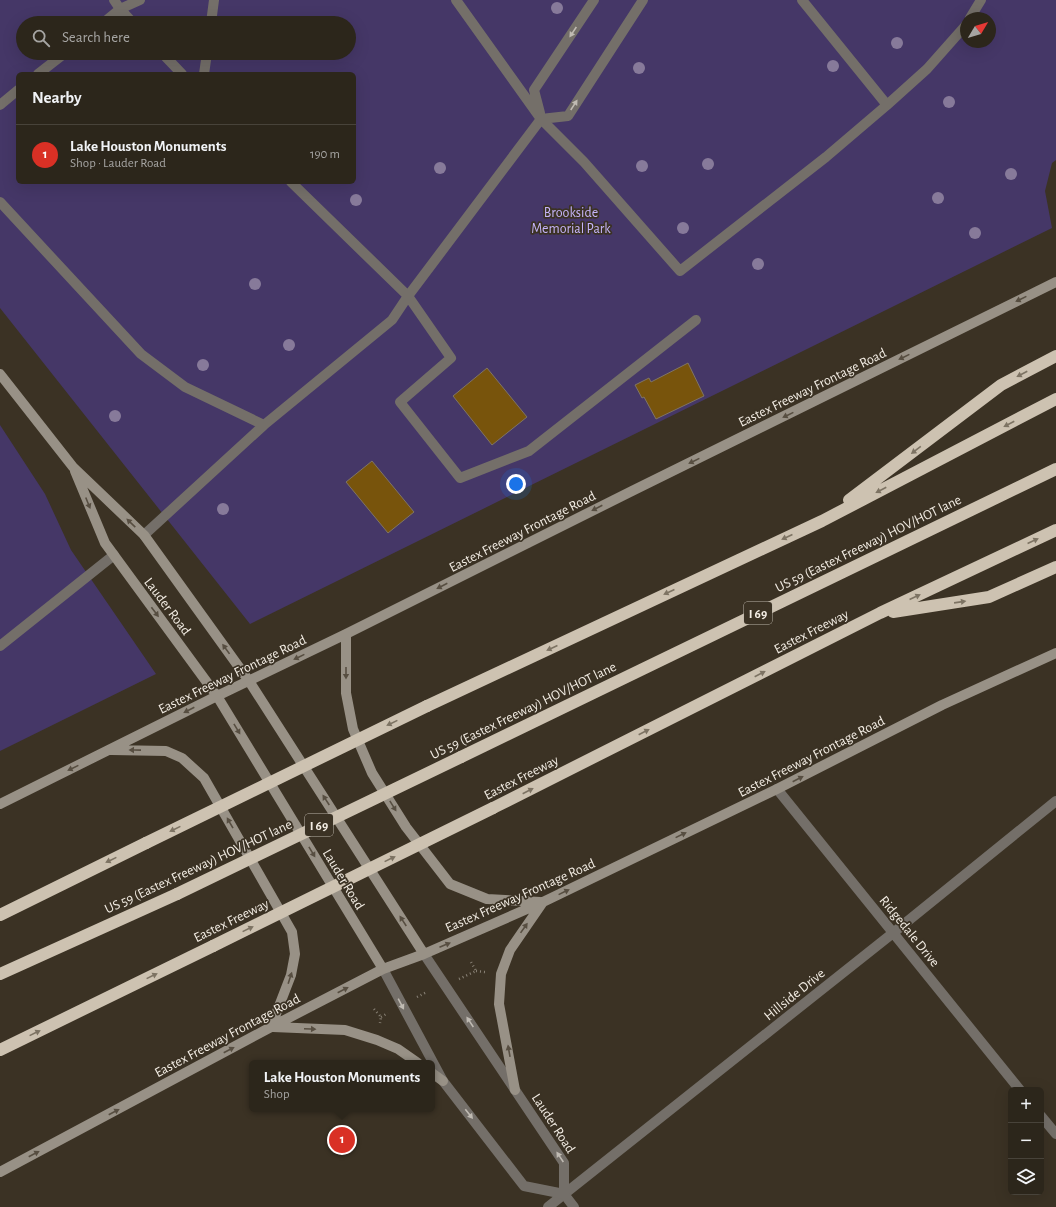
<!DOCTYPE html>
<meta charset="utf-8">
<style>
body{margin:0;font-family:"Alegreya Sans",sans-serif;background:#342e24;color:#f1f3f6}
.controls{position:absolute;right:12px;bottom:12px;display:grid;overflow:hidden;border-radius:6px;box-shadow:0 4px 16px #0002}
.controls button{width:36px;height:36px;display:grid;place-items:center;padding:0;border:0;border-bottom:1px solid #48433a;background:#2c261b;color:#f1f3f6;font:20px sans-serif}
.compass{position:absolute;left:960px;top:12px;width:36px;height:36px;border-radius:50%;background:#2c261b;box-shadow:0 4px 16px #0002;rotate:52deg}
.you{position:absolute;left:516px;top:484px;width:14px;height:14px;margin:-10px;border:3px solid #fff;border-radius:50%;background:#1a73e8;box-shadow:0 0 0 6px #1a73e833}
.badge{display:grid;place-items:center;width:26px;height:26px;border-radius:50%;background:#d93025;color:#fff;font-size:13px;font-weight:700}
.pin{position:absolute;translate:-50% -50%;border:2px solid #fff;box-shadow:0 1px 4px #0006}
.popup{position:absolute;left:249px;top:1060px;width:186px;height:52px;box-sizing:border-box;display:grid;place-content:center;border-radius:6px;background:#2c261b;filter:drop-shadow(0 1px 3px #0005);font-size:13px;white-space:nowrap;color:#a6a5a3}
.popup b{font-size:15px;color:#f1f3f6}
.popup::after{content:'';position:absolute;left:50%;top:100%;margin-left:-8px;border:8px solid transparent;border-top-color:#2c261b}
.list{margin:0;padding:0;list-style:none}
h2{display:flex;justify-content:space-between;align-items:center;height:52px;margin:0;padding:0 16px;font-size:17px}
h2 small{font-size:13px;font-weight:400;color:#a6a5a3}
.list li{display:grid;grid-template-columns:26px 1fr auto;gap:12px;align-items:center;box-sizing:border-box;height:60px;padding:0 16px;border-top:1px solid #48433a}
.list b{display:block;font-size:15px;white-space:nowrap}
.list p{margin:0;font-size:13px;white-space:nowrap;color:#a6a5a3}
.list em{font-size:13px;font-style:normal;color:#a6a5a3}
.icon{flex:none;width:22px;height:22px;fill:none;stroke:currentColor;stroke-width:2;stroke-linecap:round;stroke-linejoin:round}
.map{position:relative;flex:none;width:1056px;height:1207px;overflow:hidden}
.search{position:absolute;background:#2c261b;box-shadow:0 4px 16px #0002;left:16px;top:16px;width:340px;height:44px;display:flex;align-items:center;gap:10px;box-sizing:border-box;padding:0 14px;border-radius:22px;color:#a6a5a3;font-size:15px}
.panel{position:absolute;background:#2c261b;box-shadow:0 4px 16px #0002;left:16px;top:72px;width:340px;height:112px;border-radius:6px}
.map>svg:first-child{display:block}
.green{fill:#453767;fill-rule:evenodd}
.building{fill:#78540c;stroke:#7f7465}
.lines{fill:none;stroke-linecap:round;stroke-linejoin:round}
.path{stroke:#8a8377;stroke-width:2.5;stroke-dasharray:1 3;stroke-linecap:butt}
.service{stroke:#746f69;stroke-width:10}
.minor{stroke:#746f69;stroke-width:10}
.tertiary{stroke:#746f69;stroke-width:10}
.secondary{stroke:#989186;stroke-width:10}
.motorway{stroke:#cdc2b1;stroke-width:12}
.motorway-bridge{stroke:#cdc2b1;stroke-width:12}
.tree{fill:#877a9a}
.oneway{fill:#c0bbb3}
.oneway2{fill:#574e41}
.oneway3{fill:#7d7363}
.labels{text-anchor:middle;stroke-width:3.5;stroke-linejoin:round;paint-order:stroke}
.shield{fill:#3b3224;stroke:#bcb5aa;stroke-width:1}
.shield-label{font-size:13px;font-weight:bold;fill:#f3ede4}
.park-label{font-size:14px;fill:#c5b4fa;stroke:#3b3224}
.street-label{font-size:14px;fill:#f3ede4;stroke:#3b3224}
</style>
<div class="map">
<svg width="1056" height="1207" viewBox="0 0 1056 1207">
<rect width="100%" height="100%" fill="#3b3224"/>
<path class="green" d="M0,0H1056V160L1052,163L1045,191L1052,228L250,624L0,308ZM966,18H990V42H966ZM23,23H349V53H23ZM18,74H354V182H18Z
M0,425L45,494L71,550L156,674L0,751Z"/>
<path class="building" d="M688,363L704,396L656,419L644,397L642,398L635,385L649,378L651,382Z
M487,368L527,417L492,445L453,396Z
M372,461L414,512L388,533L346,482Z"/>
<g class="lines">
<path class="path" d="M476,971L485,972
M459,979L476,971L471,962
M417,997L427,992
M374,1009L381,1017L380,1023
M381,1017L388,1013"/>
<path class="service" d="M114,0L120,9L133,23
M456,0L541,119L584,162L680,271L826,157L887,105L927,69L966,25
M802,0L887,105
M970,18L981,0
M103,23L120,9L140,0
M211,23L214,0
M162,53L182,74
M38,74L65,53
M204,74L207,53
M0,105L18,90
M540,113L534,90L594,0
M291,182L408,296L451,358L400,402L460,478L529,451L696,320
M0,202L141,354L185,387L264,425
M144,535L264,425L392,320L408,296L541,119L568,116L643,0
M0,646L114,555"/>
<path class="minor" d="M777,789L1020,1090
M1041,1116L1056,1134
M548,1207L893,933L1056,801"/>
<path class="tertiary" d="M424,954L564,1163V1194L574,1207
M383,969L443,1081L524,1186L564,1194"/>
<path class="secondary" d="M0,374L73,467L144,535L249,681L424,954
M75,471L105,543L217,696L383,969
M346,634V693L353,729L372,773L406,827L450,884L487,899L540,902
M112,750L166,751L182,758L204,778L292,932L295,954L291,975L271,1027
M0,804L217,696L346,634L632,491L1056,282
M273,1027L345,1030L377,1040L398,1049L418,1063
M432,1073L443,1081
M515,1090L499,1004L501,974L510,950L543,902
M0,1172L271,1027L383,969L424,954L543,902L777,789L942,705L1056,653"/>
<path class="motorway" d="M849,500L1001,385L1056,356
M893,612L989,597L1056,567
M427,706L822,521L1056,399
M461,757L1056,469
M493,808L880,613L1056,530
M0,915L146,843
M0,974L177,894
M0,1050L213,946"/>
<path class="motorway-bridge" d="M146,843L427,706
M177,894L461,757
M213,946L493,808"/>
</g>
<g class="tree">
<circle cx="557" cy="8" r="6"/>
<circle cx="897" cy="43" r="6"/>
<circle cx="833" cy="66" r="6"/>
<circle cx="639" cy="68" r="6"/>
<circle cx="949" cy="102" r="6"/>
<circle cx="708" cy="164" r="6"/>
<circle cx="642" cy="166" r="6"/>
<circle cx="440" cy="168" r="6"/>
<circle cx="1011" cy="174" r="6"/>
<circle cx="938" cy="198" r="6"/>
<circle cx="356" cy="200" r="6"/>
<circle cx="683" cy="228" r="6"/>
<circle cx="975" cy="233" r="6"/>
<circle cx="758" cy="264" r="6"/>
<circle cx="255" cy="284" r="6"/>
<circle cx="289" cy="345" r="6"/>
<circle cx="203" cy="365" r="6"/>
<circle cx="115" cy="416" r="6"/>
<circle cx="223" cy="509" r="6"/>
</g>
<defs><path id="oneway-solid" d="M-6-.8H1V-3.2L6.5 0L1 3.2V.8H-6Z"/></defs>
<g class="oneway">
<use href="#oneway-solid" transform="translate(573 32) rotate(124)"/>
<use href="#oneway-solid" transform="translate(574 105) rotate(-57)"/>
<use href="#oneway-solid" transform="translate(401 1004) rotate(62)"/>
<use href="#oneway-solid" transform="translate(470 1022) rotate(-124)"/>
<use href="#oneway-solid" transform="translate(469 1114) rotate(52)"/>
<use href="#oneway-solid" transform="translate(560 1157) rotate(-124)"/>
</g>
<g class="oneway2">
<use href="#oneway-solid" transform="translate(1021 299) rotate(154)"/>
<use href="#oneway-solid" transform="translate(904 357) rotate(154)"/>
<use href="#oneway-solid" transform="translate(788 415) rotate(154)"/>
<use href="#oneway-solid" transform="translate(694 461) rotate(154)"/>
<use href="#oneway-solid" transform="translate(88 503) rotate(68)"/>
<use href="#oneway-solid" transform="translate(597 508) rotate(153)"/>
<use href="#oneway-solid" transform="translate(131 523) rotate(-136)"/>
<use href="#oneway-solid" transform="translate(442 586) rotate(153)"/>
<use href="#oneway-solid" transform="translate(155 612) rotate(53)"/>
<use href="#oneway-solid" transform="translate(226 649) rotate(-126)"/>
<use href="#oneway-solid" transform="translate(299 657) rotate(154)"/>
<use href="#oneway-solid" transform="translate(346 673) rotate(90)"/>
<use href="#oneway-solid" transform="translate(189 710) rotate(153)"/>
<use href="#oneway-solid" transform="translate(237 729) rotate(59)"/>
<use href="#oneway-solid" transform="translate(135 750) rotate(-179)"/>
<use href="#oneway-solid" transform="translate(73 768) rotate(154)"/>
<use href="#oneway-solid" transform="translate(798 779) rotate(-27)"/>
<use href="#oneway-solid" transform="translate(326 800) rotate(-123)"/>
<use href="#oneway-solid" transform="translate(393 806) rotate(58)"/>
<use href="#oneway-solid" transform="translate(230 823) rotate(-120)"/>
<use href="#oneway-solid" transform="translate(681 835) rotate(-26)"/>
<use href="#oneway-solid" transform="translate(312 852) rotate(59)"/>
<use href="#oneway-solid" transform="translate(564 892) rotate(-26)"/>
<use href="#oneway-solid" transform="translate(403 921) rotate(-123)"/>
<use href="#oneway-solid" transform="translate(524 928) rotate(-55)"/>
<use href="#oneway-solid" transform="translate(445 945) rotate(-23)"/>
<use href="#oneway-solid" transform="translate(290 978) rotate(-72)"/>
<use href="#oneway-solid" transform="translate(343 990) rotate(-27)"/>
<use href="#oneway-solid" transform="translate(310 1029) rotate(2)"/>
<use href="#oneway-solid" transform="translate(229 1050) rotate(-28)"/>
<use href="#oneway-solid" transform="translate(509 1051) rotate(-100)"/>
<use href="#oneway-solid" transform="translate(114 1112) rotate(-28)"/>
<use href="#oneway-solid" transform="translate(34 1154) rotate(-28)"/>
</g>
<g class="oneway3">
<use href="#oneway-solid" transform="translate(1022 374) rotate(152)"/>
<use href="#oneway-solid" transform="translate(1009 424) rotate(152)"/>
<use href="#oneway-solid" transform="translate(916 450) rotate(143)"/>
<use href="#oneway-solid" transform="translate(881 490) rotate(152)"/>
<use href="#oneway-solid" transform="translate(787 537) rotate(155)"/>
<use href="#oneway-solid" transform="translate(1033 541) rotate(-25)"/>
<use href="#oneway-solid" transform="translate(669 592) rotate(155)"/>
<use href="#oneway-solid" transform="translate(915 597) rotate(-25)"/>
<use href="#oneway-solid" transform="translate(960 602) rotate(-8)"/>
<use href="#oneway-solid" transform="translate(552 648) rotate(155)"/>
<use href="#oneway-solid" transform="translate(760 674) rotate(-27)"/>
<use href="#oneway-solid" transform="translate(392 723) rotate(154)"/>
<use href="#oneway-solid" transform="translate(644 732) rotate(-27)"/>
<use href="#oneway-solid" transform="translate(528 791) rotate(-27)"/>
<use href="#oneway-solid" transform="translate(175 829) rotate(154)"/>
<use href="#oneway-solid" transform="translate(390 859) rotate(-26)"/>
<use href="#oneway-solid" transform="translate(111 860) rotate(154)"/>
<use href="#oneway-solid" transform="translate(248 929) rotate(-26)"/>
<use href="#oneway-solid" transform="translate(152 976) rotate(-26)"/>
<use href="#oneway-solid" transform="translate(35 1033) rotate(-26)"/>
</g>
<g class="labels">
<g class="shield">
<rect x="744" y="602" width="28" height="22" rx="3"/>
<rect x="305" y="814" width="28" height="22" rx="3"/>
</g>
<g class="shield-label">
<text x="758" y="618">I 69</text>
<text x="319" y="830">I 69</text>
</g>
<g class="park-label">
<text x="571" y="217">Brookside<tspan x="571" dy="16">Memorial Park</tspan></text>
</g>
<g class="street-label">
<text transform="translate(812 387) rotate(-26)" y="5">Eastex Freeway Frontage Road</text>
<text transform="translate(522 531) rotate(-27)" y="5">Eastex Freeway Frontage Road</text>
<text transform="translate(868 543) rotate(-26)" y="5">US 59 (Eastex Freeway) HOV/HOT lane</text>
<text transform="translate(168 606) rotate(53)" y="5">Lauder Road</text>
<text transform="translate(811 631) rotate(-27)" y="5">Eastex Freeway</text>
<text transform="translate(232 674) rotate(-26)" y="5">Eastex Freeway Frontage Road</text>
<text transform="translate(523 710) rotate(-26)" y="5">US 59 (Eastex Freeway) HOV/HOT lane</text>
<text transform="translate(811 756) rotate(-27)" y="5">Eastex Freeway Frontage Road</text>
<text transform="translate(521 777) rotate(-27)" y="5">Eastex Freeway</text>
<text transform="translate(198 866) rotate(-25)" y="5">US 59 (Eastex Freeway) HOV/HOT lane</text>
<text transform="translate(344 879) rotate(59)" y="5">Lauder Road</text>
<text transform="translate(520 895) rotate(-24)" y="5">Eastex Freeway Frontage Road</text>
<text transform="translate(231 920) rotate(-26)" y="5">Eastex Freeway</text>
<text transform="translate(910 931) rotate(51)" y="5">Ridgedale Drive</text>
<text transform="translate(794 994) rotate(-39)" y="5">Hillside Drive</text>
<text transform="translate(227 1035) rotate(-28)" y="5">Eastex Freeway Frontage Road</text>
<text transform="translate(554 1123) rotate(57)" y="5">Lauder Road</text>
</g>
</g>
</svg>
<div class="controls">
<button>+</button>
<button>−</button>
<button><svg class="icon" aria-label="layers" viewBox="0 0 24 24"><path d="M12 4l9 5-9 5-9-5zM3 14l9 5 9-5"/></svg></button>
</div>
<svg class="compass" viewBox="-18 -18 36 36"><path d="M0-13l5 13h-10z" fill="#e53935"/><path d="M0 13l5-13h-10z" fill="#a6a5a3"/></svg>
<div class="you"></div>
<div class="pin badge" style="left:342px;top:1140px">1</div>
<div class="popup"><b>Lake Houston Monuments</b>Shop</div>
<div class="search"><svg class="icon" aria-label="search" viewBox="0 0 24 24"><circle cx="10" cy="10" r="6"/><path d="M15 15l6 6"/></svg>Search here</div>
<section class="panel">
<h2>Nearby<small></small></h2>
<ul class="list">
<li><span class="badge">1</span><div><b>Lake Houston Monuments</b><p>Shop · Lauder Road</p></div><em>190 m</em></li>
</ul>
</section>
</div>
